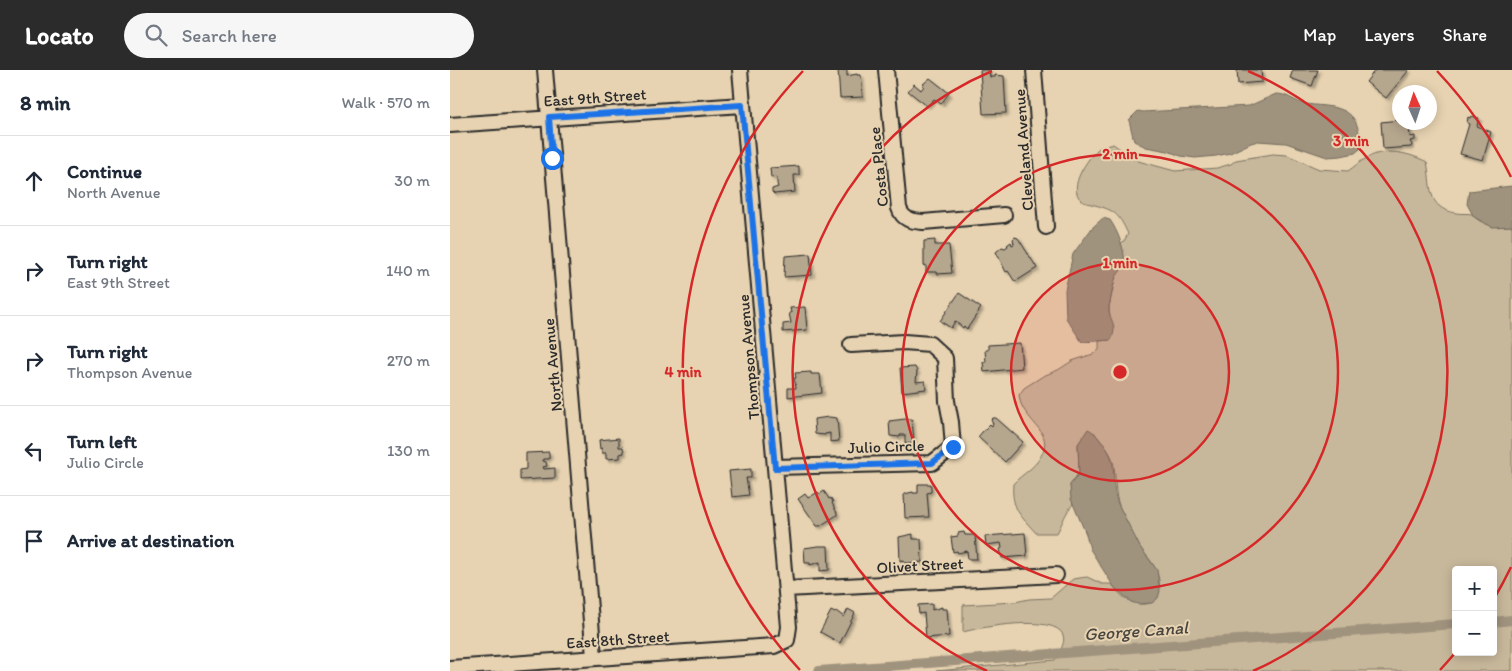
<!DOCTYPE html>
<meta charset="utf-8">
<style>
body{margin:0;font-family:Itim,sans-serif;background:#f6f6f7;color:#1f2937}
.controls{position:absolute;right:15px;bottom:15px;display:grid;overflow:hidden;border-radius:5px;box-shadow:0 2px 12px #0003}
.controls button{width:45px;height:45px;display:grid;place-items:center;padding:0;border:0;border-bottom:1px solid #e0e1e3;background:#fff;color:#1f2937;font:25px sans-serif}
.compass{position:absolute;left:942px;top:15px;width:45px;height:45px;border-radius:50%;background:#fff;box-shadow:0 2px 12px #0003;rotate:357deg}
.stop{position:absolute;width:15px;height:15px;margin:-11px;border:4px solid #1a73e8;border-radius:50%;background:#fff}
.stop.end{background:#1a73e8;border-color:#fff;box-shadow:0 1px 5px #0008}
.list{margin:0;padding:0;list-style:none}
h2{display:flex;justify-content:space-between;align-items:center;height:65px;margin:0;padding:0 20px;font-size:21px}
h2 small{font-size:16px;font-weight:400;color:#747a83}
.list li{display:grid;grid-template-columns:32px 1fr auto;gap:15px;align-items:center;box-sizing:border-box;height:90px;padding:0 20px;border-top:1px solid #e0e1e3}
.list b{display:block;font-size:19px;white-space:nowrap}
.list p{margin:0;font-size:16px;white-space:nowrap;color:#747a83}
.list em{font-size:16px;font-style:normal;color:#747a83}
.icon{flex:none;width:28px;height:28px;fill:none;stroke:currentColor;stroke-width:2;stroke-linecap:round;stroke-linejoin:round}
.map{position:relative;flex:none;width:1062px;height:601px;overflow:hidden}
header{display:flex;align-items:center;gap:30px;box-sizing:border-box;height:70px;padding:0 25px;background:#2b2b2b;color:#fff}
header strong{font-size:24px}
nav{display:flex;gap:28px;margin-inline-start:auto;font-size:18px}
.search{width:350px;height:45px;background:#f6f6f7;display:flex;align-items:center;gap:12px;box-sizing:border-box;padding:0 18px;border-radius:28px;color:#747a83;font-size:19px}
main{display:flex}
aside{flex:1;background:#fff}
.map>svg:first-child{display:block}
.green{fill:#c8b89b;stroke:#7a7263;fill-rule:evenodd}
.water{fill:#a0937e;stroke:#71695d}
.lines{fill:none;stroke-linecap:round;stroke-linejoin:round}
.canal{stroke:#a0937e;stroke-width:10}
.building{fill:#b5a68e;stroke:#2b2b2b;filter:url(#shadow)}
.minor-casing{stroke:#2b2b2b;stroke-width:18}
.minor{stroke:#e7d3b1;stroke-width:14}
.route{stroke:#1a73e8;stroke-width:6}
.ring{fill:none;stroke:#d62828;stroke-width:2.5}
.labels{text-anchor:middle;stroke-width:4;stroke-linejoin:round;paint-order:stroke}
.street-label{font-size:16px;fill:#2b2b2b;stroke:#e7d3b1}
.water-label{font-size:18px;font-style:italic;fill:#484540;stroke:#e7d3b1}
.centre{fill:#d62828;stroke:#e7d3b1;stroke-width:2.5}
.ring-label{font-size:15px;text-anchor:middle;font-weight:bold;fill:#d62828;stroke:#e7d3b1;stroke-width:4;stroke-linejoin:round;paint-order:stroke}
</style>
<header>
<strong>Locato</strong>
<div class="search"><svg class="icon" aria-label="search" viewBox="0 0 24 24"><circle cx="10" cy="10" r="6"/><path d="M15 15l6 6"/></svg>Search here</div>
<nav><a>Map</a><a>Layers</a><a>Share</a></nav>
</header>
<main>
<aside>
<h2>8 min<small>Walk · 570 m</small></h2>
<ul class="list">
<li><svg class="icon" aria-label="ahead" viewBox="0 0 24 24"><path d="M12 20V5M6 11l6-6 6 6"/></svg><div><b>Continue</b><p>North Avenue</p></div><em>30 m</em></li>
<li><svg class="icon" aria-label="right" viewBox="0 0 24 24"><path d="M7 20v-9h11M14 6l5 5-5 5"/></svg><div><b>Turn right</b><p>East 9th Street</p></div><em>140 m</em></li>
<li><svg class="icon" aria-label="right" viewBox="0 0 24 24"><path d="M7 20v-9h11M14 6l5 5-5 5"/></svg><div><b>Turn right</b><p>Thompson Avenue</p></div><em>270 m</em></li>
<li><svg class="icon" aria-label="left" viewBox="0 0 24 24"><path d="M17 20v-9H6M10 6l-5 5 5 5"/></svg><div><b>Turn left</b><p>Julio Circle</p></div><em>130 m</em></li>
<li><svg class="icon" aria-label="arrive" viewBox="0 0 24 24"><path d="M6 21V4h12l-3 4 3 4H6"/></svg><div><b>Arrive at destination</b></div></li>
</ul>
</aside>
<div class="map">
<svg width="1062" height="601" viewBox="0 0 1062 601">
<defs>
<filter id="shadow"><feDropShadow dx="2.5" dy="2.5" stdDeviation="1" flood-color="#0004"/></filter>
</defs>
<rect width="100%" height="100%" fill="#e7d3b1"/>
<filter id="ink" filterUnits="userSpaceOnUse"><feTurbulence type="fractalNoise" baseFrequency=".02" numOctaves="2"/><feDisplacementMap in="SourceGraphic" scale="10" xChannelSelector="R" yChannelSelector="G"/><feConvolveMatrix kernelMatrix="1 2 1 2 8 2 1 2 1" color-interpolation-filters="sRGB"/></filter>
<g filter="url(#ink)">
<path class="green" d="M663,74L688,91L725,101L767,98L781,94L786,90L823,84L837,85L869,99L898,101C904,97 910,91 917,88C936,77 959,83 977,92C982,114 975,138 1006,143C1011,144 1017,143 1022,144C1032,157 1047,156 1062,156V601H486L605,590C609,583 616,573 613,565C605,544 531,557 513,562V535L565,532L579,529L601,528L623,509L637,507L652,514H662C667,522 676,531 685,533C712,540 714,514 704,496C700,488 692,482 688,474C682,463 676,451 671,440C663,423 667,408 663,391C660,380 650,371 644,362L628,374L629,403L620,415L623,434C615,443 613,452 607,463H586C571,446 561,439 563,414C572,404 585,398 591,386C606,360 571,351 569,325L574,318L593,306L608,300L622,291L643,284L649,280V271L661,270L659,237L665,209L674,189L671,173L674,171L678,164C668,142 664,140 641,134C637,133 634,133 631,130C617,117 638,88 648,79C651,76 659,76 663,74ZM1006,500H1043V582H1006Z"/>
<path class="water" d="M826,24C837,24 842,30 852,33C859,35 868,35 875,36C904,39 909,51 911,78L905,83L891,86L877,87L836,73L808,71L801,73L780,83L766,86L745,88L731,86L718,81L696,77L684,71L679,50L688,41L693,42L799,36Z
M1062,116V156L1042,157L1024,147L1017,134L1019,121Z
M653,148L660,150C667,160 676,181 674,194C673,199 669,202 666,207C664,210 660,233 659,237C658,250 669,254 661,270L632,272L616,248L615,220L623,184L642,158Z
M638,359C644,362 646,365 650,370C672,394 658,408 668,434L690,477L707,500L710,521L708,528L702,533L688,534L681,532L664,517L640,479L636,464L621,429L620,415L629,403L628,374Z"/>
<g class="lines">
<path class="canal" d="M1043,552L1062,550
M369,601L1006,554"/>
</g>
<path class="building" d="M388,0H397V6L407,4V5H411L413,27L390,28Z
M530,0H539L540,7H545V5L554,6L556,43L533,44Z
M787,0H811L812,12L788,14Z
M843,0H868L862,16L840,8Z
M925,0H959L936,28L916,12Z
M480,8L499,23L491,34L484,29L477,36L458,21L464,14L471,20L474,16L472,15Z
M1021,46L1029,48L1027,56L1041,62L1033,90L1010,84L1019,54L1017,53L1018,47L1020,48Z
M949,50V52H965V54L959,55L960,67L965,66V70L960,71L962,75L961,77L933,79L931,52Z
M349,96V105H344L345,122L324,124L322,122V119L328,117L327,114V107L321,108L320,98Z
M565,167L568,168L587,198L565,212L558,201L556,202L546,182L552,177L555,178L558,176L557,175L561,172L562,175L564,174L563,169Z
M485,170V175H499L502,203L487,204V202H476V195L474,196V171Z
M360,184L362,205L334,207L335,186Z
M509,223L531,238L517,259L514,256L513,258L505,251L501,258L490,251Z
M355,237L357,260L333,262V254L341,253L339,243H341L340,238Z
M570,273L572,298L534,302L533,292H536L535,280H538V275Z
M465,297L467,301L466,312L475,311L476,319L452,322L450,298Z
M361,302V304H370L372,323L338,327V318H346L344,308H346L345,303Z
M379,347L387,348L389,371L380,372V363L375,364V365L365,364L364,349Z
M543,348H546L573,372L555,392L528,367L533,361L538,358L537,357L540,354L542,356L543,354L541,350Z
M455,349H462L464,373L455,374V365H450V367L440,366L439,351Z
M169,368V377H173L174,383L170,384V388L156,389V383H152V378L150,379L149,370Z
M99,382V389H93V391L96,392L97,396L93,397L94,399L105,398V408L70,410V400L76,399V383Z
M301,399V408H296L299,425L282,427L279,401Z
M468,414H481V422L477,423L479,447L455,448L454,424L463,422V423H468Z
M374,421L379,429L381,428L383,432L382,433L387,443V445L370,456H367L348,429L355,424L358,428L368,422L370,424Z
M514,462L515,465H525L527,489H518L517,481L508,483L507,481L503,482L501,467L508,466V463Z
M575,463L577,486L552,488L550,479L552,478L551,473L536,475L535,466Z
M463,464V469H471L472,492L455,493L454,490L450,491L449,467Z
M368,476H378L379,500L370,501V492L360,495V493H355L354,478Z
M482,534V540L492,537V539H497L499,566L476,568L474,543L469,544L468,535Z
M398,539L405,543L390,573L370,562L381,541L385,543L386,541L394,547Z"/>
<g class="lines">
<g class="minor-casing">
<path id="minor" d="M95,0L144,587
M436,0L449,138C453,150 461,151 473,152L554,145
M584,0L596,157
M0,55L292,35
M325,397L482,393L503,377L501,352L497,331L495,288L480,274L454,272L401,275
M336,519L606,505
M0,598L324,576L337,570L339,557L290,0"/>
</g>
<use href="#minor" class="minor"/>
</g>
</g>
<g class="lines" filter="url(#ink)">
<path class="route" d="M102,88L99,47L292,35L325,398L482,393L503,377"/>
</g>
<circle cx="670" cy="302" r="109" fill="#d62828" fill-opacity=".12"/>
<g class="ring">
<circle cx="670" cy="302" r="109"/>
<circle cx="670" cy="302" r="218"/>
<path d="M537 601A327 327 0 0 1 542 1M798 1A327 327 0 0 1 803 601"/>
<path d="M1061 497A437 437 0 0 1 1045 527M1005 583A437 437 0 0 1 990 600M350 600A437 437 0 0 1 353 1M987 1A437 437 0 0 1 1061 107"/>
</g>
<g class="labels">
<g class="street-label">
<text transform="translate(145 27) rotate(-4)" y="6">East 9th Street</text>
<text transform="translate(573 80) rotate(-94)" y="6">Cleveland Avenue</text>
<text transform="translate(428 97) rotate(-96)" y="6">Costa Place</text>
<text transform="translate(298 287) rotate(-95)" y="6">Thompson Avenue</text>
<text transform="translate(102 295) rotate(-95)" y="6">North Avenue</text>
<text transform="translate(436 376) rotate(-2)" y="6">Julio Circle</text>
<text transform="translate(470 495) rotate(-3)" y="6">Olivet Street</text>
<text transform="translate(168 569) rotate(-4)" y="6">East 8th Street</text>
</g>
<g class="water-label">
<text transform="translate(686 561) rotate(-4)" y="6">George Canal</text>
</g>
</g>
<circle cx="670" cy="302" r="8" class="centre"/>
<g class="ring-label">
<text x="901" y="76">3 min</text>
<text x="670" y="89">2 min</text>
<text x="670" y="198">1 min</text>
<text x="233" y="307">4 min</text>
</g>
</svg>
<div class="controls">
<button>+</button>
<button>−</button>
</div>
<svg class="compass" viewBox="-18 -18 36 36"><path d="M0-13l5 13h-10z" fill="#e53935"/><path d="M0 13l5-13h-10z" fill="#747a83"/></svg>
<div class="stop" style="left:102px;top:88px"></div>
<div class="stop end" style="left:503px;top:377px"></div>
</div>
</main>
